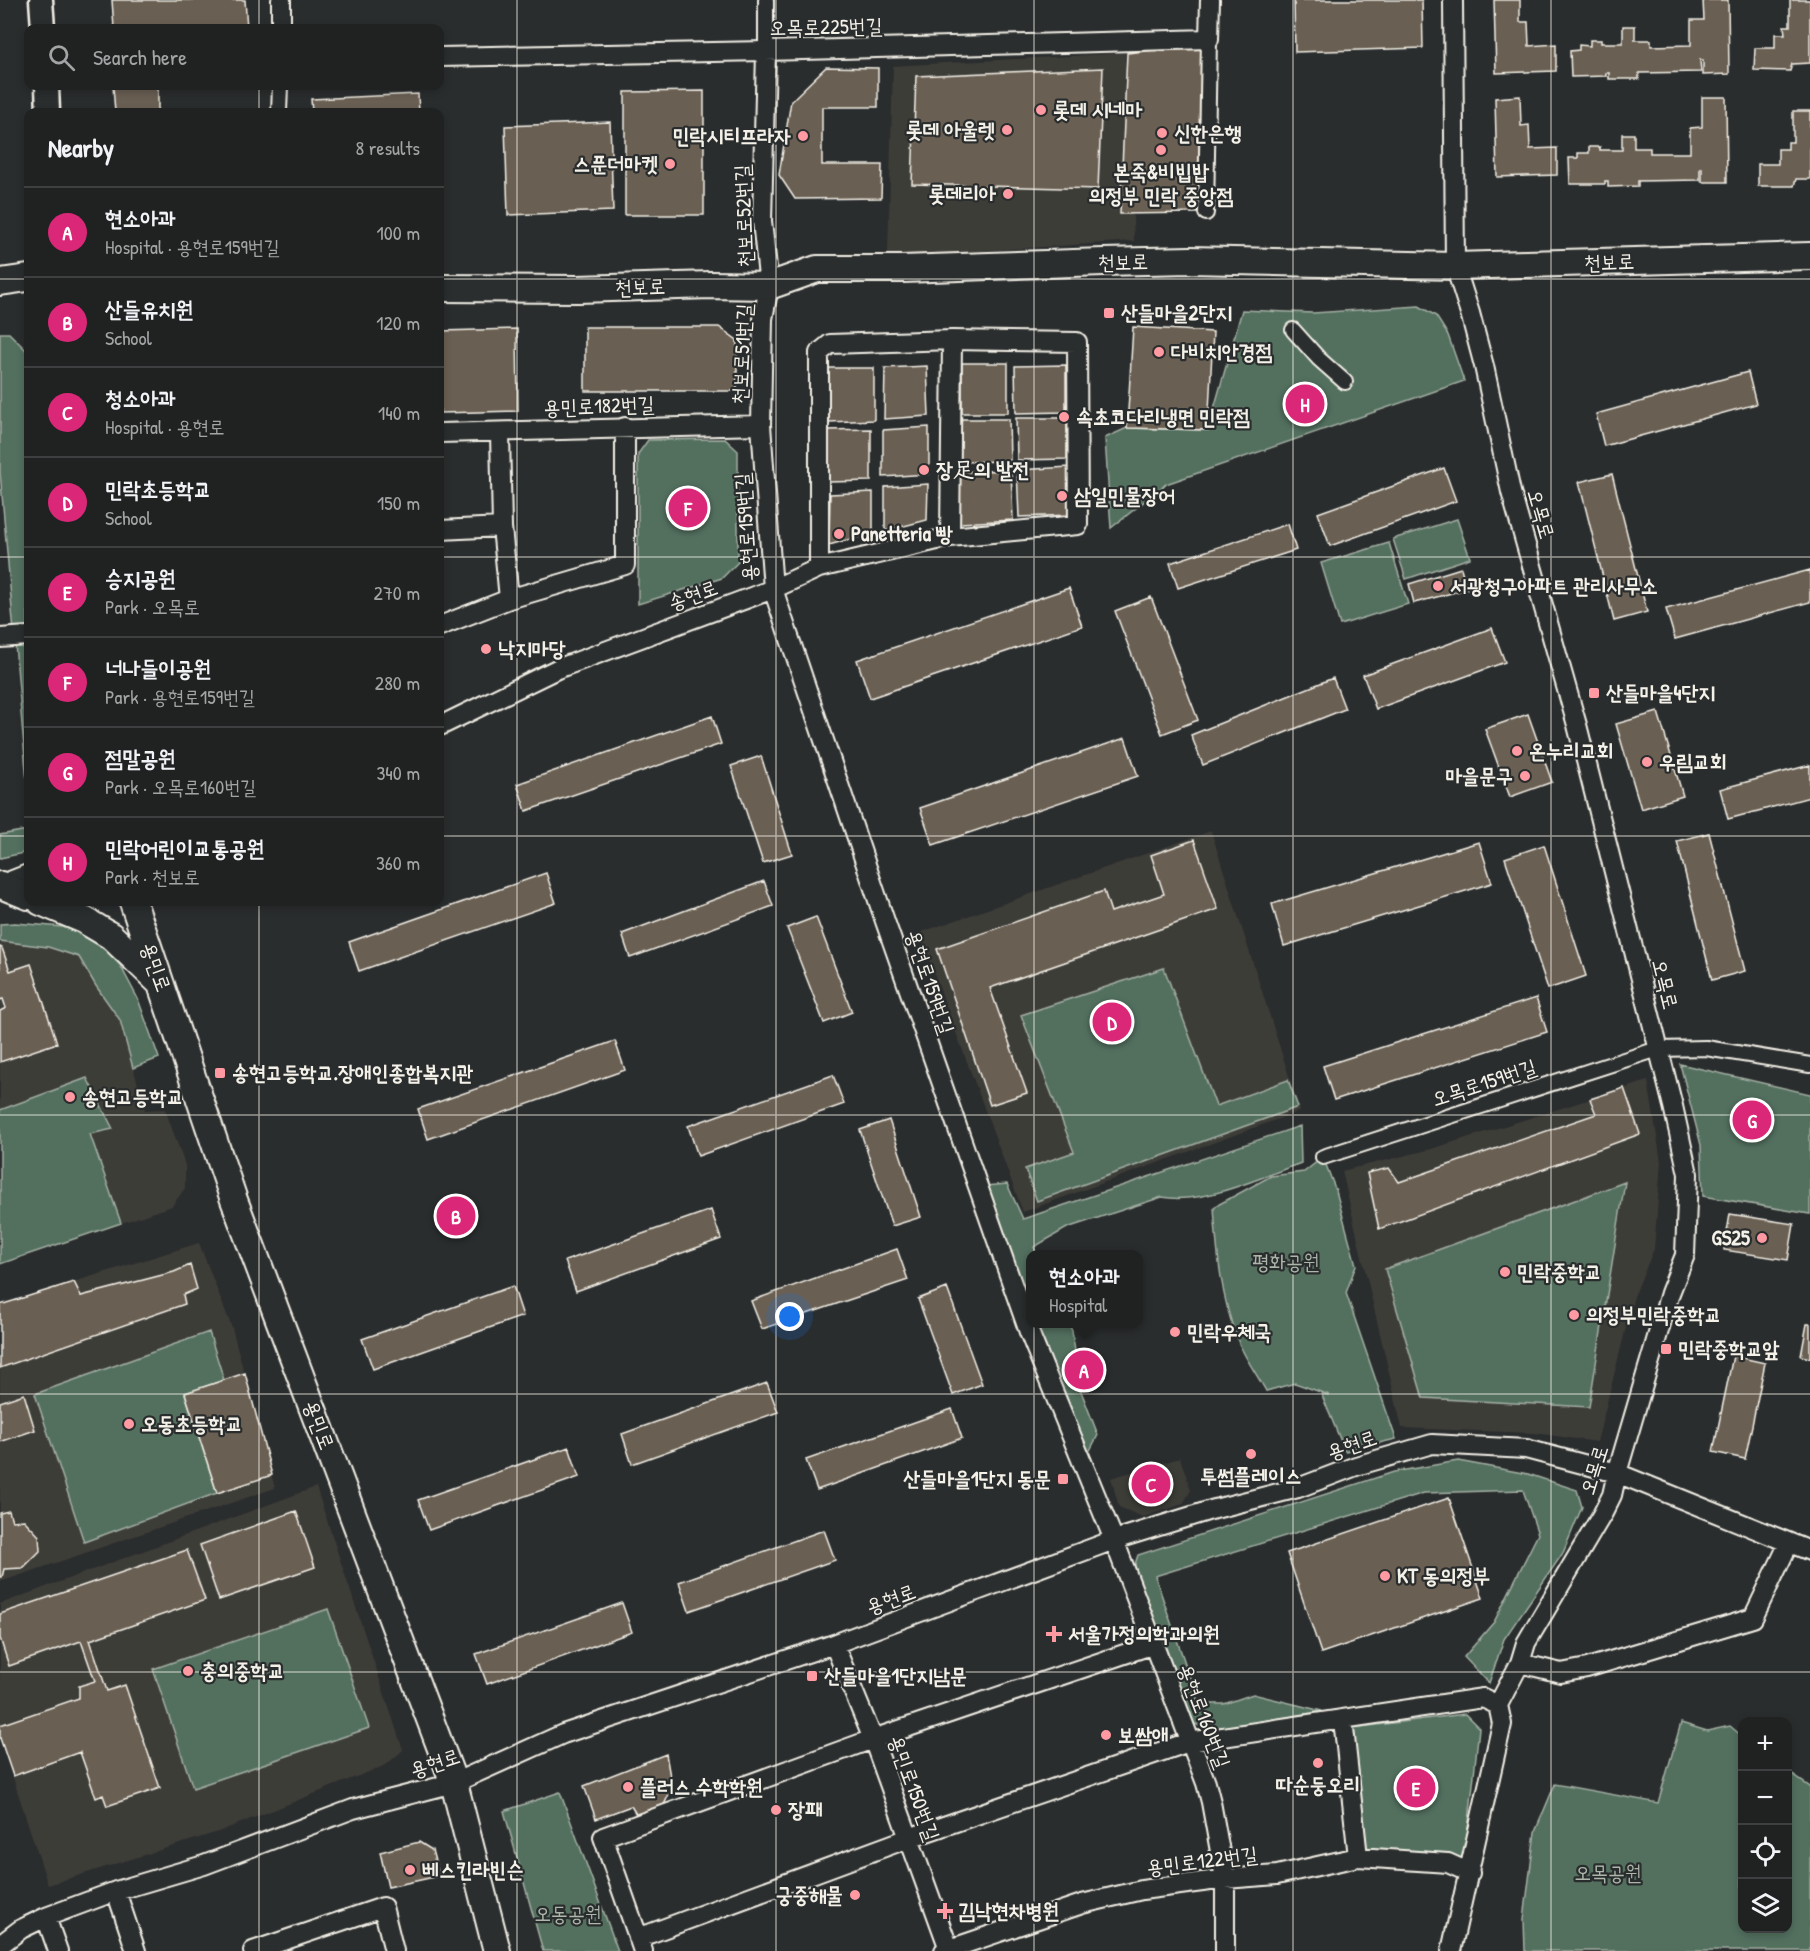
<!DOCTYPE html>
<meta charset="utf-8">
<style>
body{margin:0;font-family:"Patrick Hand","LXGW WenKai TC","Poor Story",sans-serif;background:#2d2f2f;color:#f1f3f6}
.controls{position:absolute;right:18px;bottom:18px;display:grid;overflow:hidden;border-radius:12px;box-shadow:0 3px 9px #0003}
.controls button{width:54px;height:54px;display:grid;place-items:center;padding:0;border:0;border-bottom:2px solid #3d3f40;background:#202222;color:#f1f3f6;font:30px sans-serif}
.you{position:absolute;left:790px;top:1317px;width:21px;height:21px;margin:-15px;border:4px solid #fff;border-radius:50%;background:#1a73e8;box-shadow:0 0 0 9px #1a73e833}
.badge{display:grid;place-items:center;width:39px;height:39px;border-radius:50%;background:#db2777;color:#fff;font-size:20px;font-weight:700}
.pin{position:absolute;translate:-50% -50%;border:3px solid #fff;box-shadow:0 2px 6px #0006}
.popup{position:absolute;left:1026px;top:1250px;width:117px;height:78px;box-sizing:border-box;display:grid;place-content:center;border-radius:12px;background:#202222;filter:drop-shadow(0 2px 4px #0005);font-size:20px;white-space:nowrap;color:#a2a4a5}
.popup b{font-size:22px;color:#f1f3f6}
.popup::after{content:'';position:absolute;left:50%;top:100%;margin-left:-12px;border:12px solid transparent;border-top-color:#202222}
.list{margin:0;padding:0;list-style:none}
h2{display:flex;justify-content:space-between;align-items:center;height:78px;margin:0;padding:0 24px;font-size:26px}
h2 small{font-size:20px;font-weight:400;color:#a2a4a5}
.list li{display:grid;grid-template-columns:39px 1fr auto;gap:18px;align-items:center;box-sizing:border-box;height:90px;padding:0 24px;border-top:2px solid #3d3f40}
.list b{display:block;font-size:22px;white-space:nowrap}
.list p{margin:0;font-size:20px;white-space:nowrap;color:#a2a4a5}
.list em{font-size:20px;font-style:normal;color:#a2a4a5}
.icon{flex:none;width:33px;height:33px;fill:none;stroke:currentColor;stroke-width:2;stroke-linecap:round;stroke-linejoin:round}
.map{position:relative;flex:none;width:1810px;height:1951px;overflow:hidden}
.search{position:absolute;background:#202222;box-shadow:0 3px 9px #0003;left:24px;top:24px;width:420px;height:66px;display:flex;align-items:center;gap:15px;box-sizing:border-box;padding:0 21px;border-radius:12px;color:#a2a4a5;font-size:22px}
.panel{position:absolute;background:#202222;box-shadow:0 3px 9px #0003;left:24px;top:108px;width:420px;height:798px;border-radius:12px}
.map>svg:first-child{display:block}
.built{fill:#3e3c39}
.green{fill:#536f5f;stroke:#a4b0a4;stroke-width:1.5}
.building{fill:#6b5f52;stroke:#f4f1e8;stroke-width:1.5}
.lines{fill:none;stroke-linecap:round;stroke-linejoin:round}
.pedestrian-casing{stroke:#f4f1e8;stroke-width:18}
.minor-casing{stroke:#f4f1e8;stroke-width:22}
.tertiary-casing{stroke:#f4f1e8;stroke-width:27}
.secondary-casing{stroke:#f4f1e8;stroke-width:30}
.pedestrian{stroke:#2a2d2e;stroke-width:14}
.minor{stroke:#2a2d2e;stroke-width:18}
.tertiary{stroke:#2a2d2e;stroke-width:22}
.secondary{stroke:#2a2d2e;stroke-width:26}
.grid{fill:none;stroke:#f4f1e8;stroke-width:1.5;stroke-opacity:0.55}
.poi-dot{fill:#ff9aa2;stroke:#2a2d2e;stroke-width:2}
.labels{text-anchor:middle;stroke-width:4.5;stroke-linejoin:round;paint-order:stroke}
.street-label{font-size:21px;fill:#f4f1e8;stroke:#2a2d2e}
.poi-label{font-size:21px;font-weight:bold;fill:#f4f1e8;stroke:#2a2d2e;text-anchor:start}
.park-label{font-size:21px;fill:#acb6aa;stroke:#2a2d2e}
</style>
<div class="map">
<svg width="1810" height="1951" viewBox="0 0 1810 1951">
<rect width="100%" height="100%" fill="#2a2d2e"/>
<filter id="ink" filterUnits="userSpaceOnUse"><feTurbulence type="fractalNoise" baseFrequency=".0167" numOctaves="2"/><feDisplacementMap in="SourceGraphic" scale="12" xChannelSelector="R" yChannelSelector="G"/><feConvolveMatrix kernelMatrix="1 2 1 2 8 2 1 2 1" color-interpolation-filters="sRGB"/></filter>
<g filter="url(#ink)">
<path class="built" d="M1125,53L1134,241L888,257L893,66Z
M1211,831L1300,1111L1023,1212L919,933Z
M5,940L48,947L79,957L96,986L120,1020L145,1110L165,1109L185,1165V1188L172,1206L0,1264V941Z
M1648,1081L1661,1162L1654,1249L1634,1296L1597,1442L1535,1433L1402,1428L1342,1171L1428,1150Z
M199,1243L232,1328L275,1488L0,1582V1305Z
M1180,1458L1191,1490L1183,1504L1143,1517L1119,1507L1111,1478Z
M316,1487L403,1750L386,1765L218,1832L48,1885L0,1738V1604Z"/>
<path class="green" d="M1419,306L1436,316L1448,335L1464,381L1166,484L1111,528L1105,438L1127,428L1208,430L1242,310L1313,313Z
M0,333H9L28,352V793L0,472Z
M725,439L738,451V562L722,578L638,604V454L648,440Z
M1457,519L1470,558L1406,579L1393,539Z
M1389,543L1408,604L1340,625L1321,563Z
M28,830V852L0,858V835Z
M15,923L63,927L93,937L120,965L138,999L159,1058L133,1068L120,1020L96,986L79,957L48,947L0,941V924Z
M1164,968L1216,1106L1288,1080L1298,1107L1037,1201L1025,1169L1074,1152L1021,1015Z
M1680,1064L1810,1094V1214L1703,1196L1701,1145Z
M87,1078L113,1129L90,1134L121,1223L0,1264V1110Z
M1300,1126L1301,1163C1261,1177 1204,1205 1162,1197L1067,1228L1034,1247L1037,1254H1030V1316L985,1186L1007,1184L1023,1219Z
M1323,1157L1336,1191L1356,1265L1346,1293L1396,1439L1345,1451L1321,1393L1329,1395L1295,1383L1266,1391C1257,1375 1245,1358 1238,1341C1221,1298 1217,1254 1214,1207L1271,1176L1304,1172Z
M1625,1182L1589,1407L1423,1398L1385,1269Z
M1033,1324H1069L1072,1331L1081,1391L1098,1435L1087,1456Z
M209,1332L224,1380L185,1394L217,1493L84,1542L35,1394Z
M1458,1461L1528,1474L1577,1490L1582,1507L1563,1553L1504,1639L1489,1683L1464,1657L1494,1622L1538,1534L1523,1490L1424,1493L1155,1576L1199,1704H1224L1253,1694L1322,1711L1212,1730L1186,1721L1132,1573L1138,1555L1394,1472Z
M328,1609L369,1728L193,1788L153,1669Z
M1465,1714L1479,1728L1465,1858L1367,1848L1352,1728Z
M1681,1723L1707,1731L1730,1726L1742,1736V1928H1788V1772L1810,1787V1951H1525L1524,1919L1535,1832L1555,1784L1658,1803Z
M560,1792L618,1951H543L504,1811Z"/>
<path class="building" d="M112,0H245L247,28H114Z
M1294,0H1422L1423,48L1295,52Z
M1494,0H1520V22H1528L1529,46L1556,44V71L1496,73Z
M1703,0H1728L1729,74L1703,75V60H1700L1701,72L1639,73V79H1609V73H1606V76L1571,77L1570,51L1579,50V45L1590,46V40H1601V43H1623V26H1635V40H1651V46L1691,45V20H1704Z
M1790,0H1810V63L1792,64L1790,71L1754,70L1755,48H1775V34H1785L1784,26H1790Z
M1202,45L1198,213L1120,214L1127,53Z
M826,67L878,68V107H822V165H882L881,198L795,199L779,175L791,101Z
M1103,68L1098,189L912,184L916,76Z
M113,86H158V112H115Z
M704,91V215H625V92Z
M418,94L419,112H312L311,99Z
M1520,96L1521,126L1529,125L1530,149L1557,148V175L1497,177L1495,98Z
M1702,97H1726L1727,182H1702V168H1700V180L1638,181V186L1608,187V181H1605V184H1570L1569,158H1578V153H1589V147H1600V150H1622V134H1634V148H1650V153H1690V128L1702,127Z
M1793,111H1810V179H1796L1794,186H1758V164H1778V149H1788V142H1793Z
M610,122L613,211L508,215L505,126Z
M585,327H719L737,340V391H585Z
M1133,327L1213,332L1208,430L1127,428Z
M517,329L518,411L440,413V331Z
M962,363H1008V413H962Z
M1066,365V412L1016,413L1015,366Z
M927,366L929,416L884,419L885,368Z
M828,368H874V420L829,422Z
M1748,372L1756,404L1604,446L1596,414Z
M1016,418H1067V459L1017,460Z
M959,419H1009L1010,461L959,462Z
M929,427V474L883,477V430Z
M871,429V481L828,482V430Z
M1070,467L1071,515L1019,517L1017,470Z
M1444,468L1456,501L1330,546L1318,513Z
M1011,470L1013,520L960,523L957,472Z
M1612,474L1647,612L1614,621L1579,482Z
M928,484L927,520L885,531V487Z
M873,492V533L829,545L830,494Z
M1288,524L1296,550L1178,588L1170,563Z
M1461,568L1467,589L1414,603L1409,584Z
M1810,570V602L1675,639L1666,609Z
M1069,588L1082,626L870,698L857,660Z
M1151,597L1198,720L1162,734L1115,611Z
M1492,628L1505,662L1376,709L1363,675Z
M1333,678L1345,709L1203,765L1191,735Z
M1658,712L1683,796L1641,809L1616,724Z
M1528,714L1552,782L1510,797L1485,729Z
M712,716L721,744L526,811L517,784Z
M1125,738L1138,776L933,845L920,808Z
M761,756L792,854L763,863L731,766Z
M1810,765V797L1728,819L1720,789Z
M1709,833L1745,971L1712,980L1677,841Z
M1194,840L1218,909L990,988L1027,1093L990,1105L937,949L1104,891L1111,912L1164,894L1151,855Z
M1479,842L1492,883L1284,946L1272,904Z
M1544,845L1586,976L1548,989L1505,858Z
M546,873L556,903L359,971L349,942Z
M764,881L773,906L630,958L622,934Z
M816,917L852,1012L824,1023L787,928Z
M0,947L2,948L10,971L31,964L57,1043L0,1062V1011L6,1008L3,999L0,1000Z
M1536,998L1547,1032L1334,1100L1323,1066Z
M615,1041L625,1070L428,1139L418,1109Z
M833,1075L844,1104L698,1156L688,1126Z
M1624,1088L1640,1134L1379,1229L1367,1173L1389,1168L1399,1182L1596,1114L1590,1099Z
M889,1120L921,1217L892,1226L860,1130Z
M711,1210L721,1239L576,1291L565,1261Z
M1730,1214L1794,1224L1788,1260L1724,1250Z
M897,1249L908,1280L762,1329L751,1301Z
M190,1265L197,1289L183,1295L185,1304L0,1368V1305L74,1282L81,1296L174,1272Z
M513,1286L523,1316L373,1369L362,1339Z
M947,1288L982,1384L953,1395L918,1299Z
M1807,1324H1810V1358L1801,1356Z
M1733,1356L1765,1363L1745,1459L1713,1452Z
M245,1373L272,1475L217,1493L185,1393Z
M767,1383L778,1412L632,1464L622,1434Z
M24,1394L35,1430L0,1442V1402Z
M952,1409L962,1438L817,1490L806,1460Z
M569,1447L579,1477L429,1530L418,1500Z
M1449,1498L1483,1598L1321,1653L1287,1553Z
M9,1511L12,1521L24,1520L39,1536L40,1551L23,1568L4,1569L2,1577H0V1513Z
M296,1511L315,1567L219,1600L200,1545Z
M824,1530L835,1560L689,1611L679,1582Z
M187,1550L205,1600L90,1640L107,1691L125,1685L160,1788L107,1806L103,1795L96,1798L80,1752L13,1776L0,1738V1725L79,1698V1686L95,1681L81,1641L9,1666L0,1638V1614Z
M622,1603L632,1632L487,1684L476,1654Z
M666,1754L672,1788L660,1813L639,1819L631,1806L596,1819L584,1786Z
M419,1842L432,1850L439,1876L388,1887L380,1852Z"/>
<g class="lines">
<g class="pedestrian-casing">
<path id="pedestrian" d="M766,51V0
M279,112L280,86
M1206,213L1209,39
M1293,330L1319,359L1345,382
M1323,1157L1658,1049L1706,1048L1810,1065"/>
</g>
<g class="minor-casing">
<path id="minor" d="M281,28V0
M766,51L762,221L769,286L763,319L761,425L773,589L885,921L1029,1332L1114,1540L1206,1783L1211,1802L1225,1879V1951
M440,57L766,51L1209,39L1210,0
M440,433L761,425
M500,433L502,527L509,599
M440,530L502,527
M950,537L952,340
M440,626L509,599L625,565V427
M0,638L28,636
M440,726L557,669L773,589L819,568L950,537L1078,525L1077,342L952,340L830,344L819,353V568
M0,885L28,874
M834,1644L873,1739L949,1949
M1520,1663L1561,1673L1587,1668L1753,1618L1789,1543
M1343,1719L1358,1857
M116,1891L136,1951
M46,1917L58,1951
M638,1938L909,1838L1189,1742L1483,1698L1498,1705
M0,1945L21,1929L46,1917L116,1891L204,1865L353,1809L454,1783L563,1734L834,1644L1114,1540L1211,1510L1298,1488L1356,1466L1432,1444L1526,1449L1617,1473L1810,1551
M253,1951L383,1907L394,1951
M643,1951L603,1837L873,1739L1154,1644
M944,1951L1082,1904L1142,1890L1225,1879L1277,1875L1358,1857L1448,1863L1470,1873
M1451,1951L1502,1724L1498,1705L1520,1663L1526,1643L1603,1513L1612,1495L1617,1473L1670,1293L1685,1255L1688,1174L1673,1106L1577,725L1511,492L1484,366L1470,313L1455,266L1453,0"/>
</g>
<g class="tertiary-casing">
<path id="tertiary" d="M41,0L43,28
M47,86L48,112"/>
</g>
<g class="secondary-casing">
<path id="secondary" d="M0,282L28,278
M440,288L578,289L711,285L769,286L817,269H902L1103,262L1190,260L1455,266L1810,256
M1,885L28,896
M41,902L84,920L111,936L158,981
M133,902L234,1200L454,1783L497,1951"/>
</g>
<use href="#pedestrian" class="pedestrian"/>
<use href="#minor" class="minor"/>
<use href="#tertiary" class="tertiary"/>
<use href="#secondary" class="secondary"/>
</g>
</g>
<path class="grid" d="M259,0V28M517,0V1951M776,0V1951M1034,0V1951M1293,0V1951M1551,0V1951M259,86V112M0,279H28M440,279H1810M0,557H28M440,557H1810M0,836H28M440,836H1810M259,902V1951M0,1115H1810M0,1394H1810M0,1672H1810"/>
<g class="poi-dot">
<circle cx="1041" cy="110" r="6"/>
<circle cx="1007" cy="130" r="6"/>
<circle cx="1162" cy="133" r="6"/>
<circle cx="803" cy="136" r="6"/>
<circle cx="1161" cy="150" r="6"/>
<circle cx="670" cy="164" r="6"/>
<circle cx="1008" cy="194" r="6"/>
<rect x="1103" y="307" width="12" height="12" rx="3"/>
<circle cx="1159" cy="352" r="6"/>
<circle cx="1064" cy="417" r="6"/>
<circle cx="924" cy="470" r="6"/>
<circle cx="1062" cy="496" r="6"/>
<circle cx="839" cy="534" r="6"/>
<circle cx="1438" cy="586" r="6"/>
<circle cx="486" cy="649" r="6"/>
<rect x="1588" y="687" width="12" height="12" rx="3"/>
<circle cx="1517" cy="751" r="6"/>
<circle cx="1647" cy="762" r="6"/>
<circle cx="1525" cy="776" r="6"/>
<rect x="214" y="1067" width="12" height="12" rx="3"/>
<circle cx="70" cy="1097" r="6"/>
<circle cx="1762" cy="1238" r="6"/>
<circle cx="1505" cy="1272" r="6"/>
<circle cx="1574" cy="1315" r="6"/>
<circle cx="1175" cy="1332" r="6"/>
<rect x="1660" y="1343" width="12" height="12" rx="3"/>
<circle cx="129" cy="1424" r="6"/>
<circle cx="1251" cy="1454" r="6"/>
<rect x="1057" y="1473" width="12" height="12" rx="3"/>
<circle cx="1385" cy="1576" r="6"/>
<path d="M1051 1625h6v6h6v6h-6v6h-6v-6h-6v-6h6z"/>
<circle cx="188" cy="1671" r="6"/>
<rect x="806" y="1670" width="12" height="12" rx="3"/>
<circle cx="1106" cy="1735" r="6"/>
<circle cx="1318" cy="1763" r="6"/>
<circle cx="628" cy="1787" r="6"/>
<circle cx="776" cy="1810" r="6"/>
<circle cx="410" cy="1870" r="6"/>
<circle cx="855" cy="1895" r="6"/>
<path d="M942 1902h6v6h6v6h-6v6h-6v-6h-6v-6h6z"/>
</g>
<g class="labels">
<g class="street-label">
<text transform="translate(826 27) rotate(-1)" y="7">오목로225번길</text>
<text transform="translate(744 216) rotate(-92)" y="7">천보로52번길</text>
<text transform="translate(1123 262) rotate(-1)" y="7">천보로</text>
<text transform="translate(1609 262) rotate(-2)" y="7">천보로</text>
<text transform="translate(640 287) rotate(-2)" y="7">천보로</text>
<text transform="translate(742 354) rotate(-87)" y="7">천보로51번길</text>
<text transform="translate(599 406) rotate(-2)" y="7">용민로182번길</text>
<text transform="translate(1541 514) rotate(74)" y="7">오목로</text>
<text transform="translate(746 527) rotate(-94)" y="7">용현로159번길</text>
<text transform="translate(693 595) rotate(-20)" y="7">송현로</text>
<text transform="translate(156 967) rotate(70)" y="7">용민로</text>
<text transform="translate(930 982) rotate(71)" y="7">용현로159번길</text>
<text transform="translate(1665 984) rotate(76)" y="7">오목로</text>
<text transform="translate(1484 1083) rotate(-18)" y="7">오목로159번길</text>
<text transform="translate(319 1425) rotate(69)" y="7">용민로</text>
<text transform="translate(1352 1445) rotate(-19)" y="7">용현로</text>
<text transform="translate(1594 1470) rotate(-73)" y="7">오목로</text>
<text transform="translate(891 1599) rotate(-20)" y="7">용현로</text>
<text transform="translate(1204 1716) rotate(69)" y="7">용현로160번길</text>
<text transform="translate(435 1763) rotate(-18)" y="7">용현로</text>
<text transform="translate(914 1788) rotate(70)" y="7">용민로150번길</text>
<text transform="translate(1202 1861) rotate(-7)" y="7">용민로122번길</text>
</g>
<g class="poi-label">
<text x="1053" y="117">롯데 시네마</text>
<text x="995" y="137" text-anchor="end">롯데 아울렛</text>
<text x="1174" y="140">신한은행</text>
<text x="791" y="143" text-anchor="end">민락시티프라자</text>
<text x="658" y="171" text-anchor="end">스푼더마켓</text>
<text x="1161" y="179" text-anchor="middle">본죽&amp;비빕밥<tspan x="1161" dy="24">의정부 민락 중앙점</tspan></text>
<text x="996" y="201" text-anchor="end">롯데리아</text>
<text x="1121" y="320">산들마을2단지</text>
<text x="1171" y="359">다비치안경점</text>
<text x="1076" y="424">속초코다리냉면 민락점</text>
<text x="936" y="477">장足의 발전</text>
<text x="1074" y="503">삼일민물장어</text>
<text x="851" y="541">Panetteria 빵</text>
<text x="1450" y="593">서광청구아파트 관리사무소</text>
<text x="498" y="656">낙지마당</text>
<text x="1606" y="700">산들마을4단지</text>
<text x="1529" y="758">온누리교회</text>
<text x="1659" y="769">우림교회</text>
<text x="1513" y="783" text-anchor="end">마을문구</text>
<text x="232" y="1080">송현고등학교.장애인종합복지관</text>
<text x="82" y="1104">송현고등학교</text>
<text x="1750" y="1245" text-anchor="end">GS25</text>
<text x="1517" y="1279">민락중학교</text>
<text x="1586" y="1322">의정부민락중학교</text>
<text x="1187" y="1339">민락우체국</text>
<text x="1678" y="1356">민락중학교앞</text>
<text x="141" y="1431">오동초등학교</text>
<text x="1251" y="1483" text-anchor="middle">투썸플레이스</text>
<text x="1051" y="1486" text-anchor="end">산들마을1단지 동문</text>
<text x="1397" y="1583">KT 동의정부</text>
<text x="1068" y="1641">서울가정의학과의원</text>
<text x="200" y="1678">충의중학교</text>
<text x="824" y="1683">산들마을1단지남문</text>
<text x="1118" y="1742">보쌈애</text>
<text x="1318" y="1792" text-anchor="middle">따순둥오리</text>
<text x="640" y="1794">플러스 수학학원</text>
<text x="788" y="1817">장패</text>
<text x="422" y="1877">베스킨라빈슨</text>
<text x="843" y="1902" text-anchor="end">궁중해물</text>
<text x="958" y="1918">김낙현차병원</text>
</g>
<g class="park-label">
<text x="1286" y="1269">평화공원</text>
<text x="1608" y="1880">오목공원</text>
<text x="568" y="1921">오동공원</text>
</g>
</g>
</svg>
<div class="controls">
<button>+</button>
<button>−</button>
<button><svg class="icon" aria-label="locate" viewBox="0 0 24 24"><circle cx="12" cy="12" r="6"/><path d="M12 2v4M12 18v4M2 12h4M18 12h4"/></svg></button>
<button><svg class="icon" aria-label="layers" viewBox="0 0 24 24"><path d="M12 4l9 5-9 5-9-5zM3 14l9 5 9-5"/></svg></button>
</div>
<div class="you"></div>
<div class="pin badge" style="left:1084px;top:1370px">A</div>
<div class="popup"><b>현소아과</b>Hospital</div>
<div class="pin badge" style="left:456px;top:1216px">B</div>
<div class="pin badge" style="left:1151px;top:1484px">C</div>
<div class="pin badge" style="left:1112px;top:1022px">D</div>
<div class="pin badge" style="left:1416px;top:1788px">E</div>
<div class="pin badge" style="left:688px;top:508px">F</div>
<div class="pin badge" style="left:1752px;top:1120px">G</div>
<div class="pin badge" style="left:1305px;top:404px">H</div>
<div class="search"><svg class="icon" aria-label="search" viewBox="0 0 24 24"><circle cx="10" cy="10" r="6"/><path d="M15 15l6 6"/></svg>Search here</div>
<section class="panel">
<h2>Nearby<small>8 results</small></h2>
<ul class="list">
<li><span class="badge">A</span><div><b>현소아과</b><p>Hospital · 용현로159번길</p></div><em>100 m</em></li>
<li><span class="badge">B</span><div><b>산들유치원</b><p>School</p></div><em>120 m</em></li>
<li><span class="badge">C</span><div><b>청소아과</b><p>Hospital · 용현로</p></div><em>140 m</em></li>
<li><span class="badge">D</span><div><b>민락초등학교</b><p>School</p></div><em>150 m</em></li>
<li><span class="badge">E</span><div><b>승지공원</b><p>Park · 오목로</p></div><em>270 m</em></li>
<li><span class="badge">F</span><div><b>너나들이공원</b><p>Park · 용현로159번길</p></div><em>280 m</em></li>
<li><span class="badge">G</span><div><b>점말공원</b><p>Park · 오목로160번길</p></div><em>340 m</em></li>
<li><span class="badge">H</span><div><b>민락어린이교통공원</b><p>Park · 천보로</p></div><em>360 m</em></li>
</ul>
</section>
</div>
